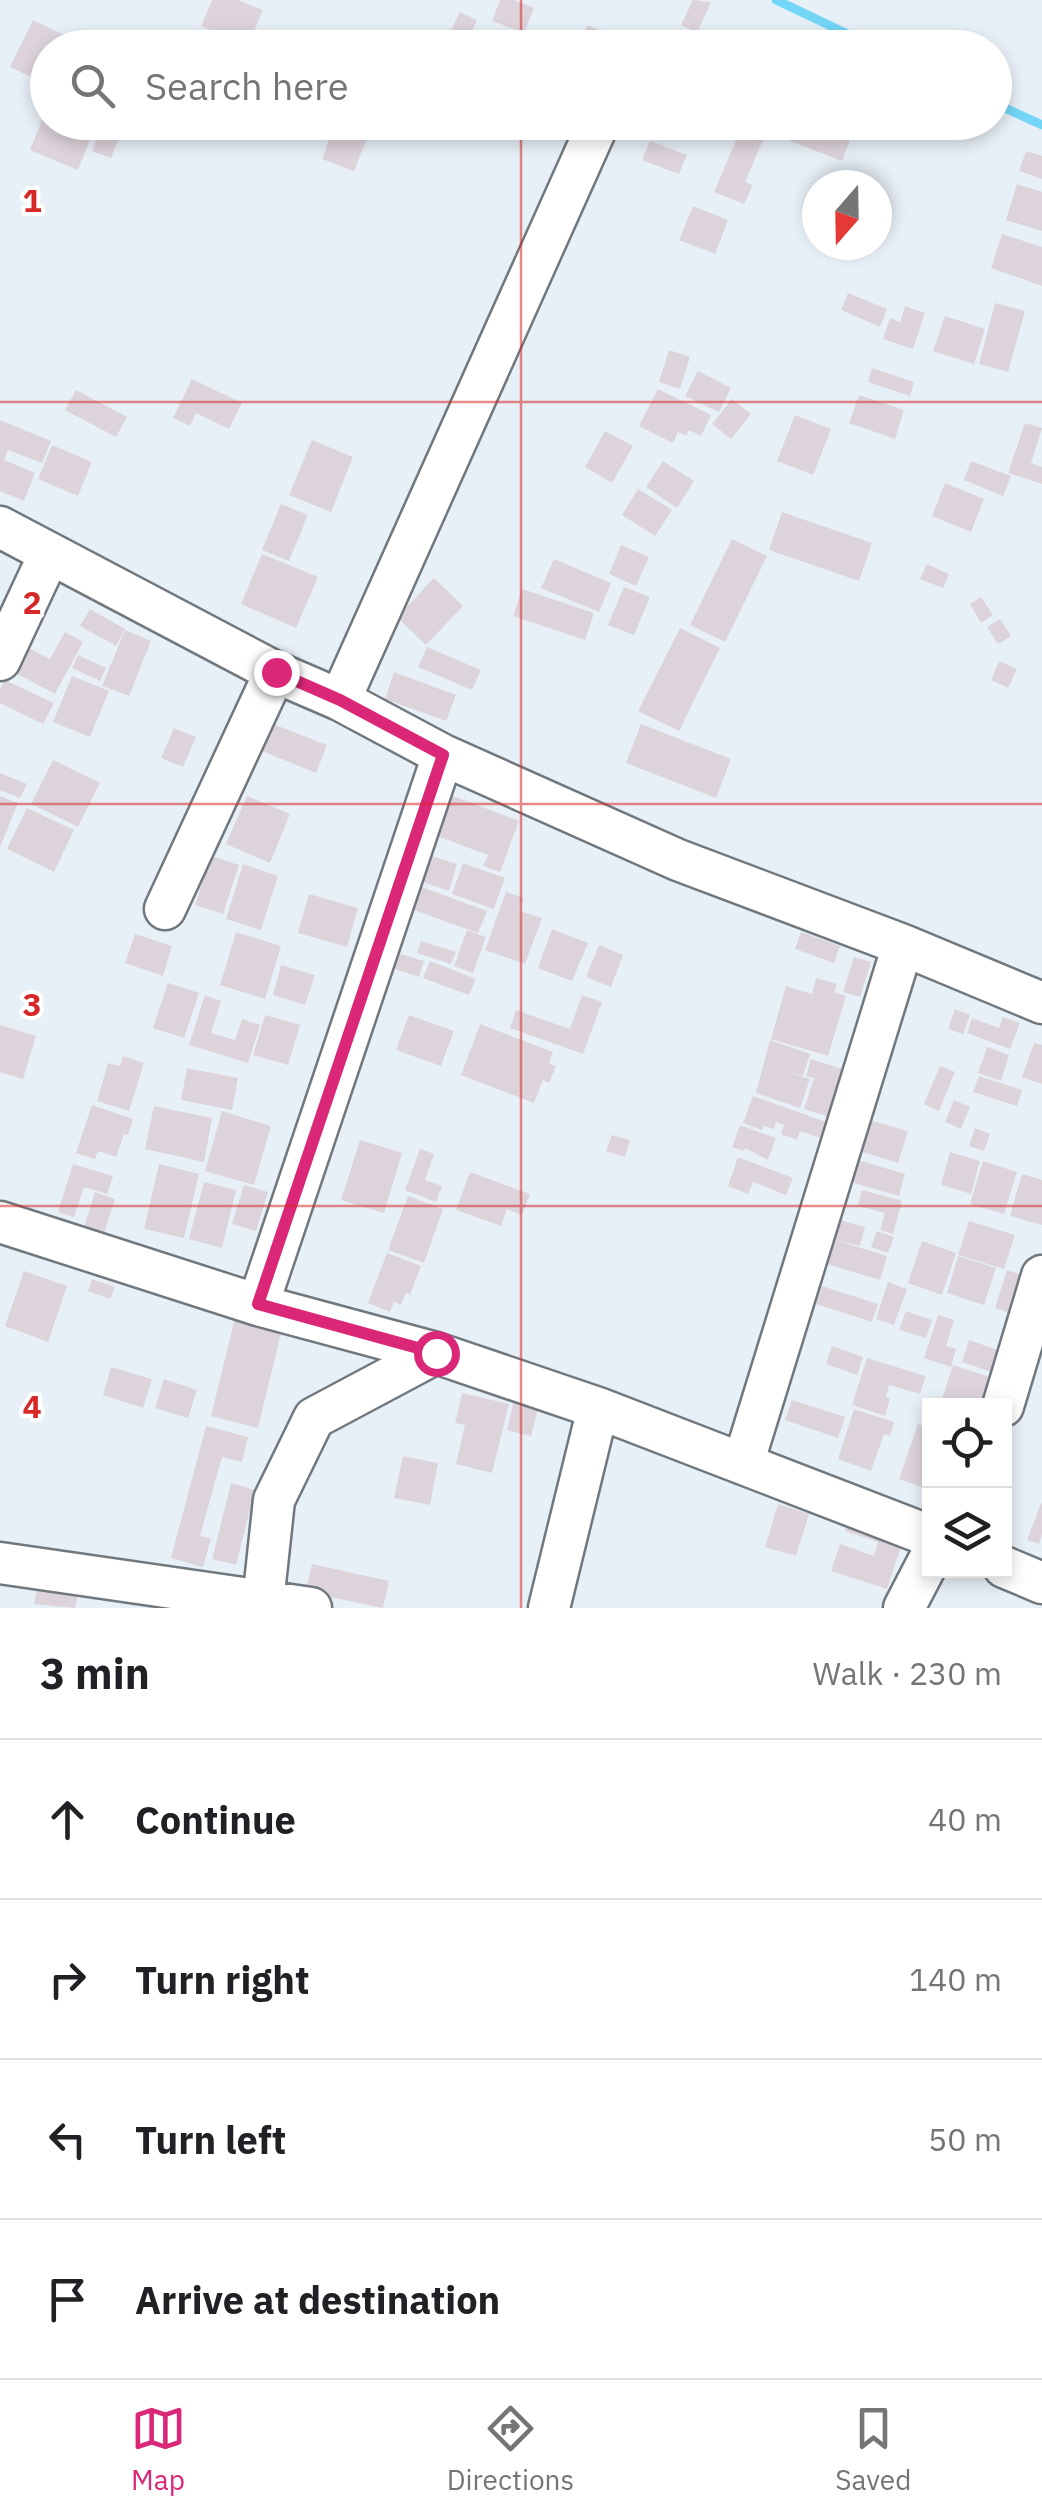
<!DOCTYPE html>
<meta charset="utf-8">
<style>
body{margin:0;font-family:"IBM Plex Sans",sans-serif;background:#f6f6f6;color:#202124}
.controls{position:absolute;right:30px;bottom:30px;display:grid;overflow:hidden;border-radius:0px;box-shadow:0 5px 15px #0003}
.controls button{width:90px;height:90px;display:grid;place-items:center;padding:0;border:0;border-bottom:2px solid #e0e0e0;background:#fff;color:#202124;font:50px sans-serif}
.compass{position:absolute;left:802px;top:170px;width:90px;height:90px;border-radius:50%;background:#fff;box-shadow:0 5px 15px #0003;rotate:200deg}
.stop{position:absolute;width:30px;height:30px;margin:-22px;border:8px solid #db2777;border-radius:50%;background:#fff}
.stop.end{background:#db2777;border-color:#fff;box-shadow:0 2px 10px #0008}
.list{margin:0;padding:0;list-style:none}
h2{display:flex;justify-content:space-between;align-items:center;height:130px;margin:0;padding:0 40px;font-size:42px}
h2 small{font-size:32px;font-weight:400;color:#757577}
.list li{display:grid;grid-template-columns:65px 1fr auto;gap:30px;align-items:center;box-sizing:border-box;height:160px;padding:0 40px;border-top:2px solid #e0e0e0}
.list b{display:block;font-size:38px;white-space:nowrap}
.list em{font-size:32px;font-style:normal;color:#757577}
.icon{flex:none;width:55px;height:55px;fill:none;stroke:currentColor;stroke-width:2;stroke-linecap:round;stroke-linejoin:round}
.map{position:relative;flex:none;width:1042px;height:1608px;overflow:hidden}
.search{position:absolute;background:#fff;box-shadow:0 5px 15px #0003;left:30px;right:30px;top:30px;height:110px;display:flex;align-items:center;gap:25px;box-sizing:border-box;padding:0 35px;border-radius:55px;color:#757577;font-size:38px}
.sheet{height:770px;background:#fff}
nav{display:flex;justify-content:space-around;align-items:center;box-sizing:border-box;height:140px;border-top:2px solid #e0e0e0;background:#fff;font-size:28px;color:#757577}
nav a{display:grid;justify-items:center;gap:5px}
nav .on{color:#db2777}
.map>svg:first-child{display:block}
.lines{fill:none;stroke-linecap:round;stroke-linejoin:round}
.stream{stroke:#74d6f7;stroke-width:9}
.building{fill:#ddd4db}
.minor-casing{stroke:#70787e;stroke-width:45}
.minor{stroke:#fff;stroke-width:40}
.route{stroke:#db2777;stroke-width:12}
.grid{fill:none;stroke:#d62828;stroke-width:2.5;stroke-opacity:0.55}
.grid-label{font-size:32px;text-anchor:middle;font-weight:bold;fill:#d62828;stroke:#fff;stroke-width:8;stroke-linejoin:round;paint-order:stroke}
</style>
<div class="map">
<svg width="1042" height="1608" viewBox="0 0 1042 1608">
<rect width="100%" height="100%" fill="#e8f0f7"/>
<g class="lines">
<path class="stream" d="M776,0L877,48
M994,103L1042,125"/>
</g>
<path class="building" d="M212,0H238L263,10L248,46L201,26Z
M500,0H513L534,8L524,33L492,21Z
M693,0L711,2L697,33L681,25Z
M460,12L477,20L464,48H442Z
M33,20L91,48H48V85L10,67Z
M587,25L619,38L615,48H578Z
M47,107L48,122H97L78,170L30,150Z
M103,122L123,128L111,158L92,151Z
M336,122H348L370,131L354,171L322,159Z
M653,122H700L694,139Z
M797,122H857L842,161L790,141Z
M740,131L763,140L745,182L753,185L744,204L714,192Z
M650,141L687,155L679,174L642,160Z
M1026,151L1042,156V179L1019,171Z
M1017,184L1042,192V231L1006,220Z
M693,206L728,220L715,254L679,240Z
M1002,234L1042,247V286L991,268Z
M848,293L887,309L880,327L841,310Z
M995,303L1025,311L1008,372L979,364Z
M905,306L925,313L913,349L883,339L890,318L900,322Z
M945,316L985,329L974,364L933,351Z
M669,350L690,357L680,389L659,382Z
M872,368L914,382L910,396L868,382Z
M698,371L731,388L719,412L685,396Z
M192,379L242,403L229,429L196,413L190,426L173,418Z
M658,389L711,415L701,436L689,430L686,436L678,432L673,443L639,426Z
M76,390L127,417L116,437L65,410Z
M859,395L904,410L895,439L849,423Z
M732,399L751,414L731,439L712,424Z
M795,415L831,429L813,475L777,461Z
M0,420L51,441L42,463L8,450L4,460L35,473L24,501L0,491Z
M1025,423L1042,428L1031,463L1042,467V484L1008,473Z
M605,431L633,446L612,483L585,467Z
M312,440L353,457L331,512L289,495Z
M52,445L92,462L78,496L38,479Z
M663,461L694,481L677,508L646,487Z
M971,461L1011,476L1003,496L964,480Z
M945,483L984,499L971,532L932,516Z
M638,489L672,510L655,536L622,515Z
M281,504L308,515L289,561L262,550Z
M782,512L872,543L859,581L769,550Z
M732,539L767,556L725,642L690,625Z
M621,545L649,557L636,586L609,574Z
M262,554L318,577L296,628L241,604Z
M554,559L611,583L599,612L541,588Z
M927,564L949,574L943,588L920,579Z
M434,578L463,606L426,645L397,617Z
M624,587L650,597L634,635L608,625Z
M522,589L594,613L585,640L513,616Z
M981,597L993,615L981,623L970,604Z
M90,609L125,629L116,646L80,626Z
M1000,619L1011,636L998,644L987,627Z
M680,628L720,648L679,731L638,711Z
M125,630L151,641L129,696L102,686Z
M65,632L83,642L55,694L10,670L23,645L50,659Z
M427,647L481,670L472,690L418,667Z
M78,655L106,668L100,681L72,668Z
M999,661L1017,669L1008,688L991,680Z
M394,672L456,695L446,721L385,699Z
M72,676L109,691L90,737L53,722Z
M5,680L54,703L43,724L0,703V690Z
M273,724L327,745L316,773L262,751Z
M641,724L731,759L716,798L626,763Z
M174,728L196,737L183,767L161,758Z
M53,760L100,783L78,827L31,804Z
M0,773L27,784L20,798L0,790Z
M0,796L18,803L0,847Z
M247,796L290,814L270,863L226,844Z
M453,796L519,821L500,872L483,866L488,855L437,836Z
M27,808L74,830L54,872L7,849Z
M211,856L239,865L223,914L195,905Z
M432,856L457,864L449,891L423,882Z
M463,863L505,878L494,909L452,894Z
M243,864L278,876L261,930L226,919Z
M419,886L487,911L478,933L411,909Z
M506,892L524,898L519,911L542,918L525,964L485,950Z
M309,894L358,908L347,947L298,933Z
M552,929L588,943L572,981L538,968Z
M467,930L486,937L473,973L454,966Z
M236,932L281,946L265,999L220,985Z
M801,932L840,946L834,963L795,949Z
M135,934L172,946L163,976L125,963Z
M421,941L456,952L451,964L417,953Z
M599,945L623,955L611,987L586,977Z
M397,953L424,961L419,977L392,968Z
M854,957L871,962L860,997L843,992Z
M430,961L476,979L469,995L423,978Z
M281,965L315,975L305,1005L273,995Z
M816,978L837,984L834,992L846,996L828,1056L771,1039L786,986L812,994Z
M168,983L199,993L184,1038L153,1028Z
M205,995L221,1001L211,1033L235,1040L242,1019L260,1025L248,1063L189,1045Z
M582,995L602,1002L583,1054L510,1028L516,1010L570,1029Z
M955,1009L970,1015L963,1034L948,1029Z
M265,1015L300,1025L288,1065L253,1055Z
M409,1015L454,1031L441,1066L396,1050Z
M1003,1017L1020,1023L1010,1049L967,1033L972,1018L999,1028Z
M480,1024L553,1052L549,1064L556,1066L549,1083L543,1080L534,1103L461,1075Z
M0,1025L36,1036L23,1079L0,1072Z
M770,1040L810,1054L803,1076L788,1072L810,1079L800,1108L756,1093Z
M1034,1043L1042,1045V1084L1022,1077Z
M987,1047L1009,1055L1001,1081L978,1073Z
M123,1056L144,1063L129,1111L97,1101L108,1063L120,1066Z
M811,1059L845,1070L830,1117L804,1109L814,1078L806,1076Z
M940,1066L955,1072L939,1111L924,1104Z
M187,1068L238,1078L232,1110L181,1100Z
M979,1076L1022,1090L1017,1106L973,1092Z
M753,1096L829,1123L823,1139L800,1131L797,1140L781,1134L784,1125L776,1122L774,1129L764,1126L762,1130L743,1123Z
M954,1100L970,1107L961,1129L945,1122Z
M92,1105L133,1119L128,1135L124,1134L116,1157L98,1151L95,1159L76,1153Z
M154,1106L212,1118L204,1162L145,1149Z
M222,1111L271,1126L254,1185L205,1171Z
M865,1119L908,1131L898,1163L856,1150Z
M740,1125L776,1138L768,1160L745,1148L744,1151L732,1147Z
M975,1128L990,1134L984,1151L969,1146Z
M612,1135L630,1140L625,1157L606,1151Z
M360,1140L402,1153L384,1213L341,1200Z
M420,1149L434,1154L425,1180L442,1186L436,1202L405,1190Z
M950,1152L980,1161L971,1194L941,1185Z
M738,1157L793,1178L786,1195L753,1182L748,1194L728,1186Z
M851,1158L905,1174L899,1196L844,1180Z
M983,1161L1017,1172L1004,1214L970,1204Z
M73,1164L113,1176L107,1194L84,1187L74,1217L58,1212Z
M159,1164L199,1174L184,1238L144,1229Z
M470,1172L530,1194L522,1215L507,1209L501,1226L456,1210Z
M1022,1174L1042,1180V1225L1010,1216Z
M204,1182L236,1190L222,1248L189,1239Z
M244,1185L268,1192L256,1231L232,1224Z
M862,1190L902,1201L893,1234L880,1230L885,1213L858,1206Z
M95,1192L115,1199L104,1233L84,1227Z
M408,1196L443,1209L424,1263L388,1250Z
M833,1218L865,1227L860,1246L835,1240L887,1256L880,1280L823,1263Z
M969,1221L1015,1235L1004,1269L958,1255Z
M877,1231L894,1237L888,1253L871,1247Z
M922,1241L956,1253L942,1295L908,1283Z
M387,1253L421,1266L410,1295L406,1293L401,1305L394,1302L390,1312L368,1303Z
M958,1256L996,1268L984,1305L947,1293Z
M1007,1270L1037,1280L1024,1318L995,1308Z
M24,1271L67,1286L48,1342L5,1326Z
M92,1279L115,1287L110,1299L88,1291Z
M888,1282L907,1289L894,1325L876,1319Z
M822,1286L878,1304L872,1322L816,1304Z
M906,1311L932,1320L926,1338L899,1330Z
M236,1314L283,1325L258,1428L211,1416Z
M938,1315L954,1320L946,1346L956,1349L951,1367L924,1358Z
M969,1340L1007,1353L1000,1375L962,1362Z
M832,1346L863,1357L857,1375L826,1364Z
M867,1358L926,1376L920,1394L889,1385L886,1397L890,1399L885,1416L852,1405Z
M953,1365L999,1380L991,1406L940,1405Z
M111,1367L152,1379L143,1408L103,1395Z
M164,1379L197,1390L188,1418L155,1408Z
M516,1391L541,1397L531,1436L507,1430Z
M462,1393L509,1404L492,1473L456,1464L465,1425L455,1423Z
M792,1400L845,1417L838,1438L785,1420Z
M854,1409L894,1422L890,1436L884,1434L871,1471L838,1459Z
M918,1424L930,1428V1490L899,1479Z
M206,1426L248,1437L242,1462L222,1457L200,1536L211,1538L203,1567L171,1558Z
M403,1456L438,1463L430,1505L394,1498Z
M231,1483L255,1490L236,1565L212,1559Z
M1042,1501V1534L1039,1544L1027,1540Z
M778,1504L809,1514L796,1556L765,1547Z
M851,1511L907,1529L887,1589L831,1571L840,1544L874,1556L878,1542L845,1531Z
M312,1564L389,1581L383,1608L306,1592Z
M38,1585L78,1593L75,1608L34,1604Z"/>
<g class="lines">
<g class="minor-casing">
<path id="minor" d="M0,527L275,672L340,700L443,755L678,860L903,945L1042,1003
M0,660L49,555
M340,700L599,122
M165,909L275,672
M0,1222L258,1305L436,1353L598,1408L930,1536
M258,1305L443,755
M1003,1406L1042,1276
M743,1464L903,945
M0,1563L311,1608
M1004,1567L1042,1583
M263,1602L274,1500L314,1418L436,1353
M549,1608L598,1408
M904,1608L930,1558"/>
</g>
<use href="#minor" class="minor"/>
</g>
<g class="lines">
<path class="route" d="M276,672L340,700L443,755L258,1304L436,1353"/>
</g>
<path class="grid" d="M521,0V48M521,122V1608M0,402H1042M0,804H1042M0,1206H1042"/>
<g class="grid-label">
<text x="32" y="212">1</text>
<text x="32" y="614">2</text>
<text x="32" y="1016">3</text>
<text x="32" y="1418">4</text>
</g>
</svg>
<div class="controls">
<button><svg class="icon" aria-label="locate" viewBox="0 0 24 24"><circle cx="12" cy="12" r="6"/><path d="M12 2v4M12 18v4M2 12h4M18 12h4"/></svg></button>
<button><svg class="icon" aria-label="layers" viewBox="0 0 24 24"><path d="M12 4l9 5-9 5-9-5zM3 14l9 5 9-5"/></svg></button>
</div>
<svg class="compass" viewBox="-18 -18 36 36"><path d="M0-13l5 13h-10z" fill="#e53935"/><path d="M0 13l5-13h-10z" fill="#757577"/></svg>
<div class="stop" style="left:436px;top:1353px"></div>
<div class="stop end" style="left:276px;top:672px"></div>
<div class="search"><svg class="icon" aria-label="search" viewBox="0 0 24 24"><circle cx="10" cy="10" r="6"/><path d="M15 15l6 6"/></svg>Search here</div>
</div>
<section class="sheet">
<h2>3 min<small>Walk · 230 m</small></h2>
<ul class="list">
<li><svg class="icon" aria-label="ahead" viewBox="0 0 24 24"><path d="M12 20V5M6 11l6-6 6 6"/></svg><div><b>Continue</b></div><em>40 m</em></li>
<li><svg class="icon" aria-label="right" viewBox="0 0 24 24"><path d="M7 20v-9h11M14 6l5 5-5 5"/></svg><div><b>Turn right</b></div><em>140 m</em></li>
<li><svg class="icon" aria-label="left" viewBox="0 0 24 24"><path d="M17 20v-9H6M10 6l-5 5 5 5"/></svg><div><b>Turn left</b></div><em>50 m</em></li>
<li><svg class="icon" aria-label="arrive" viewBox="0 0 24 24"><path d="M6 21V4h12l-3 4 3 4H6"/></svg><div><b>Arrive at destination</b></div></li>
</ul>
</section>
<nav>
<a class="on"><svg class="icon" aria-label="map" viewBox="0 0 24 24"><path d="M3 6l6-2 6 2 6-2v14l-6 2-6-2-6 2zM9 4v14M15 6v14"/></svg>Map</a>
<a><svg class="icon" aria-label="directions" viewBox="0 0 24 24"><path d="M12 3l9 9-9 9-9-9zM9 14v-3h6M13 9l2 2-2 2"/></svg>Directions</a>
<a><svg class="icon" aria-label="saved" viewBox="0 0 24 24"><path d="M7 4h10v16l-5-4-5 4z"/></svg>Saved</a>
</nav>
